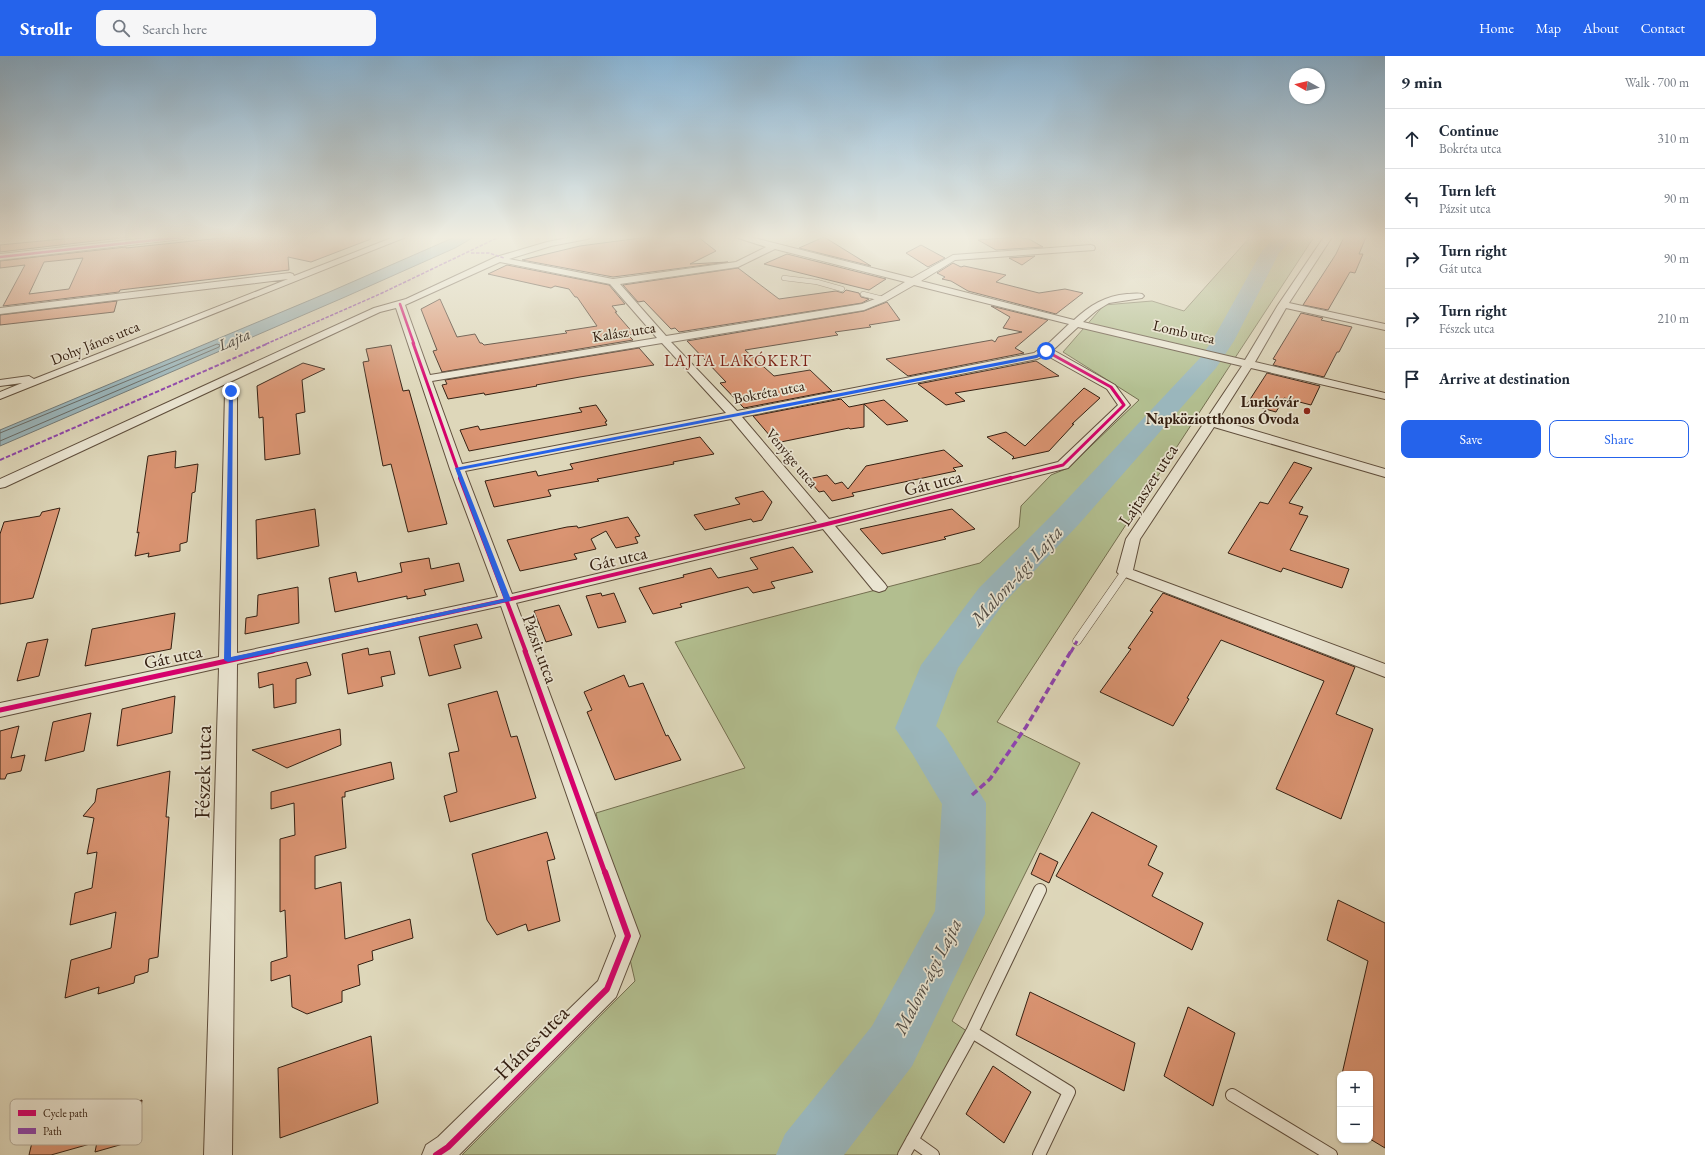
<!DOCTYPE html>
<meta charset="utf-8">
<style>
body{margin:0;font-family:"EB Garamond",serif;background:#f6f6f7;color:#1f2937}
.controls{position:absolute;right:12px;bottom:12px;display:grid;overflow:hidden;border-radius:8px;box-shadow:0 1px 3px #0004}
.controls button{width:36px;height:36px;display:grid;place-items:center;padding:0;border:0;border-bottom:1px solid #e0e1e3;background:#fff;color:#1f2937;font:20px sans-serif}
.compass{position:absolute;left:1289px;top:12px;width:36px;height:36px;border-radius:50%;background:#fff;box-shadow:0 1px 3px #0004;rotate:278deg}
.stop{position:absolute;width:12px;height:12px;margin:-9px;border:3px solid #2563eb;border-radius:50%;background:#fff}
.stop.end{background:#2563eb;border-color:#fff;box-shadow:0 1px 4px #0008}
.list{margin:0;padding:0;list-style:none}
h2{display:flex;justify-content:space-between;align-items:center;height:52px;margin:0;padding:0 16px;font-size:17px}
h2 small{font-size:13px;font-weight:400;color:#747a83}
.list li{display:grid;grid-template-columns:26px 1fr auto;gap:12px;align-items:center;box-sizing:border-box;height:60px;padding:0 16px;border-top:1px solid #e0e1e3}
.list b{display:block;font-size:15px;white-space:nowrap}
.list p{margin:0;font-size:13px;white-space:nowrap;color:#747a83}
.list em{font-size:13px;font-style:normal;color:#747a83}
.actions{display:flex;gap:8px;padding:12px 16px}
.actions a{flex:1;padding:9px 0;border:1px solid #2563eb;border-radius:8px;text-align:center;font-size:14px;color:#2563eb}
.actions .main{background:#2563eb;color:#fff}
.icon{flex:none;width:22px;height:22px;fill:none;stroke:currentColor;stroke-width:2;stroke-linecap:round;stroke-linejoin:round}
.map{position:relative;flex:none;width:1385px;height:1099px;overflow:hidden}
header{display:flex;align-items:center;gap:24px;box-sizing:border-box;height:56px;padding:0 20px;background:#2563eb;color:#fff}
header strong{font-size:19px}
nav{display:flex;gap:22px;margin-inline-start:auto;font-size:14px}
.search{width:280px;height:36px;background:#f6f6f7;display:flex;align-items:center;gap:10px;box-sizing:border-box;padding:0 14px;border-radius:8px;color:#747a83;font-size:15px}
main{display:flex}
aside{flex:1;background:#fff}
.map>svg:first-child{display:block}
.green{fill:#b2be8f;stroke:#746f50}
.water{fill:#9ab6bc;stroke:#727a78}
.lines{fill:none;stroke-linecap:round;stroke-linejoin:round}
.shore{stroke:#686b67;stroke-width:1}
.river{fill:#9ab6bc;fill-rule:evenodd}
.building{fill:#da9472;stroke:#352012;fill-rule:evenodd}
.lane-far2-casing{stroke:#5f4e3c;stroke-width:5.5}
.lane-far1-casing{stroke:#5f4e3c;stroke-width:9}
.lane-casing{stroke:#5f4e3c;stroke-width:14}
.street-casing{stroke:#5f4e3c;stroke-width:2}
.lane-far2{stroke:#eae5d2;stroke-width:4.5}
.lane-far1{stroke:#eae5d2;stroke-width:8}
.lane{stroke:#eae5d2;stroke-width:12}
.street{fill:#eae5d2;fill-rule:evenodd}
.quiet-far3{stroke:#8e44ad;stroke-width:1.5;stroke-dasharray:3.5 1.5;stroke-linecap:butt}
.quiet-far2{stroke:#8e44ad;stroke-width:2;stroke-dasharray:4.5 2;stroke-linecap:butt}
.quiet-far1{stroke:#8e44ad;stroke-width:3;stroke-dasharray:5.5 3;stroke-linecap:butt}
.quiet{stroke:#8e44ad;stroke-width:3.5;stroke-dasharray:7 3.5;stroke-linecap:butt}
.cycleway-far4-casing{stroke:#eae5d2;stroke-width:4}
.cycleway-far3-casing{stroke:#eae5d2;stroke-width:5}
.cycleway-far2-casing{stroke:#eae5d2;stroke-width:6}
.cycleway-far1-casing{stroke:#eae5d2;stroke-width:8}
.cycleway-casing{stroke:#eae5d2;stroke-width:8}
.cycleway-far4{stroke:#d6006c;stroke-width:2.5}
.cycleway-far3{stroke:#d6006c;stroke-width:3}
.cycleway-far2{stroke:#d6006c;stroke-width:4}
.cycleway-far1{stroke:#d6006c;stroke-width:5}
.cycleway{stroke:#d6006c;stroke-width:6}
.route{fill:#2563eb}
.poi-dot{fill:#8f2418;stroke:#eae5d2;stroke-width:1.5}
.labels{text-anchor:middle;stroke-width:3.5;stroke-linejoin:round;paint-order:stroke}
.far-street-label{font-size:15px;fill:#352012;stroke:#eae5d2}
.far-poi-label{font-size:15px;font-weight:bold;fill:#352012;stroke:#eae5d2;text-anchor:end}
.far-water-label{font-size:16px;font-style:italic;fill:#534d45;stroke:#eae5d2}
.far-neighbourhood-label{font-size:16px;letter-spacing:1px;fill:#7a1f14;stroke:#eae5d2}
.street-label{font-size:18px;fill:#352012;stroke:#eae5d2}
.water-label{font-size:19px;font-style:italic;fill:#534d45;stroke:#eae5d2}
.near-street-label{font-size:22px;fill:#352012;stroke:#eae5d2}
.key{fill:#eae5d2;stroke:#b4aa98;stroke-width:1}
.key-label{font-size:11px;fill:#352012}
</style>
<header>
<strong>Strollr</strong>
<div class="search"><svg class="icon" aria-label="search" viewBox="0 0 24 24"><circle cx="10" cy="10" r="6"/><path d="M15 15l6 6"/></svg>Search here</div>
<nav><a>Home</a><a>Map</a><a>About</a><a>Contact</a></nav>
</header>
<main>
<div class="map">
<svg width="1385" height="1099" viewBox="0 0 1385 1099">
<rect width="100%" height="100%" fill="#ded7ba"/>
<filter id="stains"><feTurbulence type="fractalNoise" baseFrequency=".005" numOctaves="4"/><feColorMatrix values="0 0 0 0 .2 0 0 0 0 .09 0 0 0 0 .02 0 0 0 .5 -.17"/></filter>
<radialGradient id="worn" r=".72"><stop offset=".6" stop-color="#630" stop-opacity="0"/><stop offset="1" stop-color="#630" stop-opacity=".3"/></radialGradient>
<path class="green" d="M1250,181H1314L997,666L1080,707L952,965L968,976L898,1099H462L635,925L596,757L745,712L675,586L980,507L1019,471L1021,450L1051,419L1068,412L1139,344L1063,296L1104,249L1152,245L1184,255Z"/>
<path class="water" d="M455,181H474L455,192L345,241L0,390V374L327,237Z"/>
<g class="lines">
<path class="shore" d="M0,377L217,288L220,289L219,291L0,385"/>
<path class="river" d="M1275,181H1294L1279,197L1234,285L1216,312L1079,468L1003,548L958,612L936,670L943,677L986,747L985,858L912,1010L844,1099H776L785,1078L872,970L935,855L942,748L913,699L895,672L921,609L979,532L1057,454L1200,302L1212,285L1262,195Z"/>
</g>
<path class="building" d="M83,181H129L0,196V189Z
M231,181H371V183L311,206L288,201L289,214L120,234L119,236L3,250L25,209L0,212V205L126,191V192ZM83,202L69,233L29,238L44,206Z
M648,181H698L716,195L690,208L728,206L613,221L522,204L580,190Z
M824,181L871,210L799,192Z
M1015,181L1029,183L1043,191L996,194L978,184Z
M1344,181H1366L1359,198H1363L1355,217L1350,216L1328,254L1303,249L1336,198Z
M921,189L945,202L928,211L906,197Z
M787,198L886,223L869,234L764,208Z
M1035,200L1022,209L1009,202Z
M953,207L961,211L964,210L1006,219L996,226L1031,235L1039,237L1065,233L1083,237L1056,258L968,235L951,225L942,223L945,221L937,217Z
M507,209L609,229L625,248L612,250L617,256H615L634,278L628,279L633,284L442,316L433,295L437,294L421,253L440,243L457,281L475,278L480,287H482L484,289L567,277L565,275L597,270L577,241H575L569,233L555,230L551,232L488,218Z
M738,212L779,243L836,235L843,237L846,234L859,237L861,241L869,243L862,247L679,276L675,272L671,273L644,245L638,246L623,229Z
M117,245L114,256L0,269V259Z
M887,246L900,264L869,269L871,271L835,276L838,279L745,294L774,320L810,314L832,335L744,352L720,327L726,326L687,285L864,255Z
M991,250L1048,264L1015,292L1024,297L908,320L886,303L992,284L995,286L998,281L1022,276L1003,272L1010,261Z
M1301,257L1323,262L1321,264L1352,271L1339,296H1337L1324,321L1273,309L1276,304L1273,303Z
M391,289L403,335L409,334L447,468L408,476L391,408L383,410L363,306L369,305L366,293Z
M639,292L654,309L580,321L536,329L537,330L485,339L484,337L448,343L442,329L447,328L445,324Z
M1036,305L1059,320L955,337L965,345L946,349L918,328Z
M303,307L325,313L302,324L305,356L296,358L300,398L265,404L263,361L259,362L257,330Z
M1267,317L1320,330L1311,349L1284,342L1276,356L1247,348Z
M1084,332L1100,342L1072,368H1074L1049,395L1012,403L1014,401L987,381L1006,376L1025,390Z
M841,343L849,351L884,344L908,365L887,369L864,348V371L850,373L849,372L776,387L753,360Z
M596,349L607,365L605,366L607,369L469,395L460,374L478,370L480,374L582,356L579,352Z
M700,381L714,398L673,406L674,408L597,423L599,425L548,434L551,440L494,451L485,425L536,415L538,420L573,413L570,408Z
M944,394L963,410L953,412L956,415L852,437L854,440L832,445L824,435L819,436L808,423L827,419L835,428L842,426L848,433L866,410Z
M176,395L175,412L198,408L195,436L192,437L187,486L180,488V495L148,501L149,497L135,500L139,476L137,477L148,400Z
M1294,406L1312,412L1289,447L1303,451L1299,458L1308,460L1290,494L1349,513L1342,532L1283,512L1281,516L1228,497L1260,446L1268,448Z
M763,435L772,446L762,464L753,466L751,463L705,474L694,459L740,448L735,442Z
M60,452L33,542L0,548V478L4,466L40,460L42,456Z
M315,453L319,490L257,503L256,464Z
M952,453L975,473L944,481L946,483L882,498L860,473Z
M628,461L640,480L635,481L638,487L616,492L606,475L591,483L596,493L574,498L577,503L520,515L507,484L567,471L577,470L578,472Z
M793,491L813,516L771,526L775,532L753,537L748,531L680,548L682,551L653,558L639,532L684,521L683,519L711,512L718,522L758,513L750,502Z
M429,502L431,513L459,507L464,525L424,534L426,539L407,543V540L335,556L329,522L356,516L358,526L402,516L400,507Z
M298,531L299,567L245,578L246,562L257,560L258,539Z
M601,537L602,540L614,537L626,566L598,572L586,540Z
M1163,537L1355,611L1336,658L1373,673L1341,763L1276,733L1324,625L1221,584L1187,642L1189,643L1173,670L1100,636L1131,593L1128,592L1153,556L1150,555Z
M559,549L572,579L546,586L534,555Z
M175,557L171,593L85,610L92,573Z
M477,568L482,582L454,589L461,612L429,620L419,581Z
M48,583L39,620L17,625L27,587Z
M368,592L369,599L390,595L395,618L381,621L383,630L348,638L342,598Z
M307,606L311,619L296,623V647L274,652L273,628L259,632L258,617Z
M624,619L629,631L643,627L666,680L668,679L681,704L615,724L587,656L592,654L584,636Z
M497,635L511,681L517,680L536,742L450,766L444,740L457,736L449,697L459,695L448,648Z
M175,640L172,677L117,690L122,653Z
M91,657L84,695L45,705L53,666Z
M19,670L11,702L25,699L21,715L7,718L5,723H0V675Z
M340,673L341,689L287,712L252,694Z
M391,706L394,723L345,736V741H342L346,792L315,800V833L341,826L345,883L410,863L413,882L372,895L373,904L358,909L360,929L342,935V946L307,958L292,951L290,919L271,925V906L287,901L285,854L280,856V783L295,779L294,747L271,753V736Z
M170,715L166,761H169L158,901L149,903L148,916L135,920L134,927L98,938L99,931L65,942L71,904L111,892L116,856L70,869L75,837L92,832L97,796L87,798L94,762L83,760L95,746L97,733Z
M1092,756L1157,790L1148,809L1163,817L1152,840L1203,867L1192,894L1056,820Z
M547,776L555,803L547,805L560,865L528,875L526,868L497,879L487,864L472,798Z
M1040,797L1058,806L1049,827L1031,818Z
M1338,844L1385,867V1092L1370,1083V1018H1342L1368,905L1327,884Z
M1030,936L1135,987L1124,1035L1016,979Z
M1188,951L1235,977L1213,1050L1164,1020Z
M371,980L378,1047L280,1082L278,1012Z
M993,1010L1031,1036L1004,1087L966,1058Z
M142,1044L137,1084L95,1096L97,1086L51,1099H29L34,1078L101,1060L102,1056Z"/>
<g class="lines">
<g class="lane-far2-casing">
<path id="lane-far2" d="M784,222L817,226L842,233
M863,238L883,243"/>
</g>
<g class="lane-far1-casing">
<path id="lane-far1" d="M1077,585L1125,516"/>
</g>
<g class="lane-casing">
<path id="lane" d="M972,976L1069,1036L1039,1099
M1232,1039L1331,1099
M912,1084L933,1099
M904,1099L972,976L1040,834"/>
</g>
<g class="street-casing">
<path id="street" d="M157,181H186L182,183L0,204V198Z
M394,181H406L0,343V336L22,327L0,330V324L29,320L34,323L288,223L0,258V252L290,217L293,218L294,220Z
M572,181H591L587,183L551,190L509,203L613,223L736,206L766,191L735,181H750L912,222L953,199L1091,189L1094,190L1095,192L1094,194L955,204L921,225L1074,264C1090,249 1105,240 1127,238C1132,238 1137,237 1142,238L1144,240L1142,242L1109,247L1096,255L1083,266L1245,304L1278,249L1324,181H1332L1289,247L1385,268V274L1286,252L1255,306L1385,337V343L1251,312L1218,364L1385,413V421L1214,371L1140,483L1133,514L1385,608V621L1120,519L1117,516L1126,483L1242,310L1078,271L1053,294L1115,329L1130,349L1128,351L1068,412L835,470L885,528L887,531L885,534L879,536L873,534L823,473L516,547L640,880L616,941L459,1099H422L426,1089L438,1081L598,925L616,880L501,550L237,608L232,1099H204L219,612L0,661V647L219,601L225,335L227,333H235L237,335V597L498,541L450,413L396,252L380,256L5,431L0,432V423L374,252L406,243L496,201L547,186ZM775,193L905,226L880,241L862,248L666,280L620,228L738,211ZM500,206L610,228L657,282L430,319L405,249ZM914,229L1069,268L1050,286L1034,297L737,355L671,286L864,254L886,245ZM662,287L726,357L462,408L432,325ZM1046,299L1107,333L1118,349L1058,406L829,463L742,361L1037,303ZM731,363L817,466L512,538L465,415Z"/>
</g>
<use href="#lane-far2" class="lane-far2"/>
<use href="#lane-far1" class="lane-far1"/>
<use href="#lane" class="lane"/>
<use href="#street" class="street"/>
<path class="quiet-far3" d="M471,197H489L504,202
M266,288L380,238L499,181"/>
<path class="quiet-far2" d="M0,404L269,287"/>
<path class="quiet-far1" d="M1071,596L1077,585"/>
<path class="quiet" d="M972,739L990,723L1026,671L1071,595"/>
<g class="cycleway-far4-casing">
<path id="cycleway-far4" d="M0,201L182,181
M400,248L414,288"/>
</g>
<g class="cycleway-far3-casing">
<path id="cycleway-far3" d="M413,287L461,423
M1007,423L1063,409L1124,349L1111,331L1046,295"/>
</g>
<g class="cycleway-far2-casing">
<path id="cycleway-far2" d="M460,422L526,596
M268,596L507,544L827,468L1011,422"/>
</g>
<g class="cycleway-far1-casing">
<path id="cycleway-far1" d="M525,595L605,817
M0,654L273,595"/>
</g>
<g class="cycleway-casing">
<path id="cycleway" d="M436,1099L448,1091L607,933L628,880L605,816"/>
</g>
<use href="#cycleway-far4" class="cycleway-far4"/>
<use href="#cycleway-far3" class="cycleway-far3"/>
<use href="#cycleway-far2" class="cycleway-far2"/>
<use href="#cycleway-far1" class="cycleway-far1"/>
<use href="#cycleway" class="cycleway"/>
</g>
<linearGradient id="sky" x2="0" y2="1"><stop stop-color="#89b5d6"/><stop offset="0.54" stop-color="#f0ede0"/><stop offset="1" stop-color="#f0ede0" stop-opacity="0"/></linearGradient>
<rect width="1385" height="335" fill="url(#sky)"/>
<path class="route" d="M1045,294L1049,295L1037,302L460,414L511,544L510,545L228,606L224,604L229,334L233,335L231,601L504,543L455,412L1036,299Z"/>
<circle class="poi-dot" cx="1307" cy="355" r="4"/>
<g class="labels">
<g class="far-street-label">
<text transform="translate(624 276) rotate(-9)" y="5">Kalász utca</text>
<text transform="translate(1184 276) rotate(13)" y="5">Lomb utca</text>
<text transform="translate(95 287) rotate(-22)" y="5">Dohy János utca</text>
<text transform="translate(769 336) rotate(-11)" y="5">Bokréta utca</text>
<text transform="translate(792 402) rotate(50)" y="5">Venyige utca</text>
</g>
<g class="far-poi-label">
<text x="1299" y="351">Lurkóvár<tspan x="1299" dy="17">Napköziotthonos Óvoda</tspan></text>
</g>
<g class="far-water-label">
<text transform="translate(234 283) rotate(-23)" y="6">Lajta</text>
</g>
<g class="far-neighbourhood-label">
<text x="738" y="310">LAJTA LAKÓKERT</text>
</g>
<g class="street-label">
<text transform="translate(933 427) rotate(-14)" y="6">Gát utca</text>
<text transform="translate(1148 429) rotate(-57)" y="6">Lajtaszer utca</text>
<text transform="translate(618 503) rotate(-13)" y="6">Gát utca</text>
<text transform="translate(540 593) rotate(70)" y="6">Pázsit utca</text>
<text transform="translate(173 601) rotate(-12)" y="6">Gát utca</text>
</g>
<g class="water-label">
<text transform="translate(1016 519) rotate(-48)" y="7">Malom-ági Lajta</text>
<text transform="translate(927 920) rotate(-63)" y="7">Malom-ági Lajta</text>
</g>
<g class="near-street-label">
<text transform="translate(202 716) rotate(-89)" y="8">Fészek utca</text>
<text transform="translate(531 986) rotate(-45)" y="8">Háncs utca</text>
</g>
</g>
<rect x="10" y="1043" width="132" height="46" rx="6" class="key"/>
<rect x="18" y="1054" width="18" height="6" fill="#d6006c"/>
<rect x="18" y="1072" width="18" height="6" fill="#8e44ad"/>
<g class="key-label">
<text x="43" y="1061">Cycle path</text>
<text x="43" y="1079">Path</text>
</g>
<rect width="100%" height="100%" filter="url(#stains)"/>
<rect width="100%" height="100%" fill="url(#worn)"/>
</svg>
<div class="controls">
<button>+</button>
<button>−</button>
</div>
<svg class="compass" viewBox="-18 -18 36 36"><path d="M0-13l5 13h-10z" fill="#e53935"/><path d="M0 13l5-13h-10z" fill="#747a83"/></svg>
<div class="stop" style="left:1046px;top:295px"></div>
<div class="stop end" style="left:231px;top:335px"></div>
</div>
<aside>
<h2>9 min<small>Walk · 700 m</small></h2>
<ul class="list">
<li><svg class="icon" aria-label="ahead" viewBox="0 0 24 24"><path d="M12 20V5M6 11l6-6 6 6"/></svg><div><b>Continue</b><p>Bokréta utca</p></div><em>310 m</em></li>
<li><svg class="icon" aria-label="left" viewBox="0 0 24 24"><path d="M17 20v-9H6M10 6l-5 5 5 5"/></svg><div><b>Turn left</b><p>Pázsit utca</p></div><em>90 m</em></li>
<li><svg class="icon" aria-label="right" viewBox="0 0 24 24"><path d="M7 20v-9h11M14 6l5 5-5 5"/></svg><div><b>Turn right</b><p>Gát utca</p></div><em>90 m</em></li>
<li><svg class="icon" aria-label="right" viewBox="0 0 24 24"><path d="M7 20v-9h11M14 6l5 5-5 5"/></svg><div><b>Turn right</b><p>Fészek utca</p></div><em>210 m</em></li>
<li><svg class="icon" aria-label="arrive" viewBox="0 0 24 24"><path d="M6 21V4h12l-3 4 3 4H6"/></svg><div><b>Arrive at destination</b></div></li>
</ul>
<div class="actions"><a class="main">Save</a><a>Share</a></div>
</aside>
</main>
